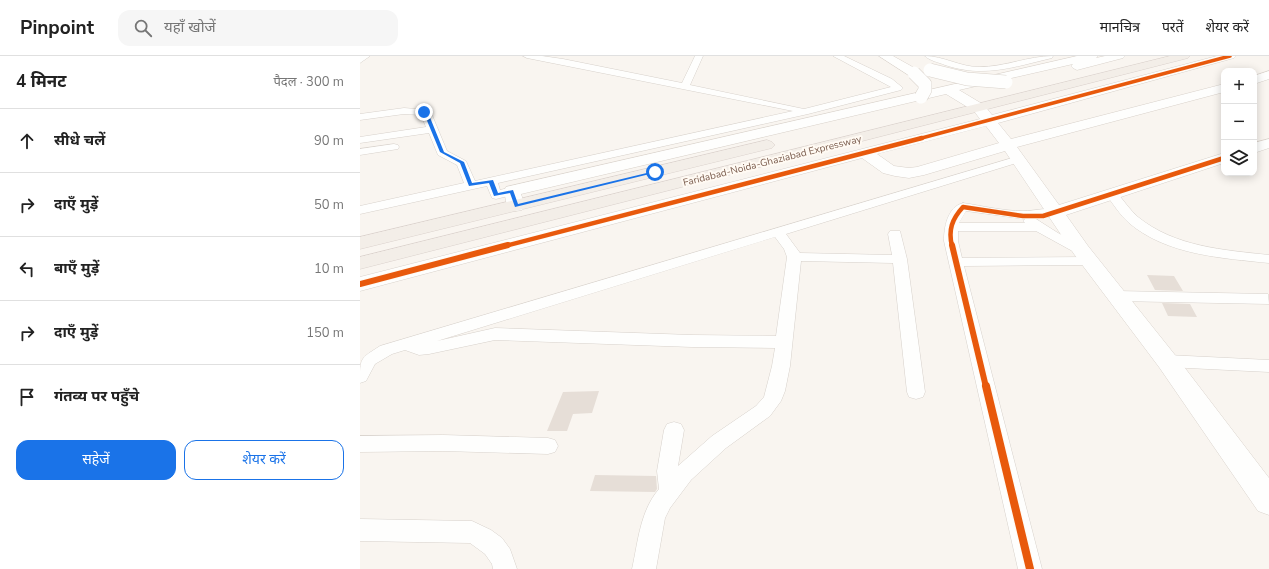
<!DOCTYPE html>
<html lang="hi">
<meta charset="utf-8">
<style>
body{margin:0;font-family:"Nunito Sans","Noto Sans Devanagari",sans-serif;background:#f6f6f6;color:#222}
.controls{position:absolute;right:12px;top:12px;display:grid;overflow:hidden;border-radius:8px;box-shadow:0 2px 10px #0003}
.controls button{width:36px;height:36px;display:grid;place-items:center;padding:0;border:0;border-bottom:1px solid #e0e0e0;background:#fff;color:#222;font:20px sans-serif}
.stop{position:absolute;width:12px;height:12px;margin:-9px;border:3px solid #1a73e8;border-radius:50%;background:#fff}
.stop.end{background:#1a73e8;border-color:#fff;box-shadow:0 1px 4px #0008}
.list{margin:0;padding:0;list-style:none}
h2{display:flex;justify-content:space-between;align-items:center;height:52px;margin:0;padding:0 16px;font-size:17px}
h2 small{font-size:13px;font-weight:400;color:#767676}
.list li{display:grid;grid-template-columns:26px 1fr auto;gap:12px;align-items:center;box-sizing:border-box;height:64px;padding:0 16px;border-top:1px solid #e0e0e0}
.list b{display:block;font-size:15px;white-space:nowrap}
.list em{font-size:13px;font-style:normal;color:#767676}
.actions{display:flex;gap:8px;padding:12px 16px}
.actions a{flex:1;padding:9px 0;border:1px solid #1a73e8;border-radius:12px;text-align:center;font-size:14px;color:#1a73e8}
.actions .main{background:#1a73e8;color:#fff}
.icon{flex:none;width:22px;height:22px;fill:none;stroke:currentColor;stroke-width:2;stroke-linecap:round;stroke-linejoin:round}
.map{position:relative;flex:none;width:909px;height:513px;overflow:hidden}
header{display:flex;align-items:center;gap:24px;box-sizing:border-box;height:56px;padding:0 20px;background:#fff;border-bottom:1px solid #e0e0e0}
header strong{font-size:19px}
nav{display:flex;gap:22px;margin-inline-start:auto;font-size:14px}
.search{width:280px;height:36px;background:#f6f6f6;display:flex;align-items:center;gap:10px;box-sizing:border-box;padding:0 14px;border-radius:12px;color:#767676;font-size:15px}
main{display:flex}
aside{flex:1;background:#fff}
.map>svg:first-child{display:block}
.building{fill:#e6ded7}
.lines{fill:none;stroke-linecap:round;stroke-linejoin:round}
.street-casing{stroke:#d7d1cb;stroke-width:1}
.secondary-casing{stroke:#d9d2cb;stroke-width:1}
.primary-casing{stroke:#dad1cc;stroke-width:1}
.street{fill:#fefefd;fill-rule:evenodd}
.secondary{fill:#fefefd;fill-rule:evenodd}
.primary{fill:#f3eee8;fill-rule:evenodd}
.secondary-bridge-casing{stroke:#d9d2cb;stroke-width:14;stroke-linecap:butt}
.secondary-bridge{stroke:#fefefd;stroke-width:13}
.cycleway-far3-casing{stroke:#fffaf3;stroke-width:5}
.cycleway-far2-casing{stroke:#fffaf3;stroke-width:6}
.cycleway-far1-casing{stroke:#fffaf3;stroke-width:8}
.cycleway-casing{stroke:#fffaf3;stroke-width:10}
.cycleway-far3{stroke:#e8590c;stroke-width:3.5}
.cycleway-far2{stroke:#e8590c;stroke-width:4.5}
.cycleway-far1{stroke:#e8590c;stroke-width:6}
.cycleway{stroke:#e8590c;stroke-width:8}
.route{fill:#1a73e8}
.labels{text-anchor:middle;stroke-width:4;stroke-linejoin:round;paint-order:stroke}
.far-street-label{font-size:10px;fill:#7a5c4d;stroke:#fffaf3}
</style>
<header>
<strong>Pinpoint</strong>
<div class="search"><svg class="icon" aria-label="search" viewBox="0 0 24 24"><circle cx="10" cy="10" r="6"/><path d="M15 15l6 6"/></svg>यहाँ खोजें</div>
<nav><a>मानचित्र</a><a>परतें</a><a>शेयर करें</a></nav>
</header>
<main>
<aside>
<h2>4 मिनट<small>पैदल · 300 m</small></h2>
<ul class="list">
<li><svg class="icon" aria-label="ahead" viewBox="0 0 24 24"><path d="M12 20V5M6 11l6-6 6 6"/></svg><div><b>सीधे चलें</b></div><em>90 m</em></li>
<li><svg class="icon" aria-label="right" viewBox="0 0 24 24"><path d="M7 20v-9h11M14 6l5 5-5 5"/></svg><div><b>दाएँ मुड़ें</b></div><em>50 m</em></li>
<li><svg class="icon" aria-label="left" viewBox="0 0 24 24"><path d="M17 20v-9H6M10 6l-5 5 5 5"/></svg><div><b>बाएँ मुड़ें</b></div><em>10 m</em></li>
<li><svg class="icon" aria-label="right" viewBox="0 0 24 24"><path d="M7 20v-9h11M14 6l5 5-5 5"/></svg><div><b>दाएँ मुड़ें</b></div><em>150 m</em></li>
<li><svg class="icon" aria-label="arrive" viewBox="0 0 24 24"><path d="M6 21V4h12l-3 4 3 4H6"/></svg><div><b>गंतव्य पर पहुँचे</b></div></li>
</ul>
<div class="actions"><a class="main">सहेजें</a><a>शेयर करें</a></div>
</aside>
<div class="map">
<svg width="909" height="513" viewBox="0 0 909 513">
<rect width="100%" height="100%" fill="#f9f5f0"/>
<path class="building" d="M787,219L814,220L823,235L795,234Z
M802,247L830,248L837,261L808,260Z
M239,335L232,357L213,358L207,375H187L203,336Z
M235,419L296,420L297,433L295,436L230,435Z"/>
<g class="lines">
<g class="street-casing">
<path id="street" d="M0,0H10L0,7Z
M163,0H182L203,3L322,27L335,0H343L330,29L444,53L531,31L473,0H484L532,23L543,32L541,34L448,58L138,127L140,134L152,131L156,132L158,135L156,138L136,143L132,142L127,130L0,158V150L104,127L97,109L78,99L69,77L0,87V81L66,71L61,59L44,58L0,64V58L44,52L68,54L72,59L87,95L106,105L115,125L433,55L167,2Z
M565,0C584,0 600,11 619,11C645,11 668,0 693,0L692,2C654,11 623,22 585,9C578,6 570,5 565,0Z
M34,88L38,89L39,91L38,93L0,99V93Z
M659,100L663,101L665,103L663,105L426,178L440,197L532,199L528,178L530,175H540L547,203L565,336L563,341L556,343L549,341L547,336L533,207L441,205L430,310L425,335L421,345L410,360L366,392L331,424L310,452L305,462L296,513H272C278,486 280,455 299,433L297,415L304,374L307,368L314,366L321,368L324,374L318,410L352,380L396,350L404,341L412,310L415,292L332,291L135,284L69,298L59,299L45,294L32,298L15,308L6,325L0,327C0,301 0,303 20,290ZM415,181L424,193L427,201L416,280L332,279L135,272L77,285Z
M752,134L756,135C763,144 770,154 778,161C815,191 864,194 909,199V207C861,202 807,199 769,167C760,159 753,148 746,138L748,135Z
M603,147C623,150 643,155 663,155C674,155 690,151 701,153L702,156L701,159L676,163L698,177L726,191L728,194L726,197L721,198L716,197L676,175H598V185L602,202L729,201L734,202L736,205L734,208L729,209L604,210L682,513H658L584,185C584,172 587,151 603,147ZM606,155L665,163L663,165L665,167H599Z
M756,235L908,238L909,248L756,245L751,244L748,240L751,236Z
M807,299L909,304V316L807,311L801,310L798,305L801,300Z
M83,379L188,382L195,384L198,390L195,396L188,398L83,395L0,396V380Z
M0,463L112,465L131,474L142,482L150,493L157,513H133L132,508L125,498L110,487L0,485Z"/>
</g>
<g class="secondary-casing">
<path id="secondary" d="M519,0H533L558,14L560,17L558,20H550Z
M717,0H738L736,2L745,0H765L763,2L717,14L713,12L711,10L713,8L599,34L624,49L632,59L857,0H876L874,2L638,67L651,83L864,28V36L657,91L699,149L864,97V107L706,159L728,190L815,299L909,422V459L898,455L799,311L714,198L645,95L564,119L549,122L535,120L523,117L502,102L0,235V221L620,63L614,55L586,38L161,138L165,150L162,154L156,155L150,154L147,150L144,135L146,131ZM626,70L639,87L557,111L549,112L534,110L517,98Z
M909,15V23L894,28V20Z
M909,83V92L894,97V87Z"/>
</g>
<g class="primary-casing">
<path id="primary" d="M810,0H830L828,2L0,213V201Z
M407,84L412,86L415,89L412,92L0,193V181Z"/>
</g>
<use href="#street" class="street"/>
<use href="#secondary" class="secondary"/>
<use href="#primary" class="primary"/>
<g class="secondary-bridge-casing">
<path id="secondary-bridge" d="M570,14L607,23L646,26
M554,17L565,28V34L561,41"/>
</g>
<use href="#secondary-bridge" class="secondary-bridge"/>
<g class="cycleway-far3-casing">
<path id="cycleway-far3" d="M558,83L870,0"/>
</g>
<g class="cycleway-far2-casing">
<path id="cycleway-far2" d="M145,190L562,82
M592,190C588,174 592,163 603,151L663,160H683L864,102"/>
</g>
<g class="cycleway-far1-casing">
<path id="cycleway-far1" d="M592,189L626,331
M0,228L148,189"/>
</g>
<g class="cycleway-casing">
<path id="cycleway" d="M626,330L670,513"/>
</g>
<use href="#cycleway-far3" class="cycleway-far3"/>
<use href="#cycleway-far2" class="cycleway-far2"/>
<use href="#cycleway-far1" class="cycleway-far1"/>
<use href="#cycleway" class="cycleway"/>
</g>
<path class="route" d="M63,55H66L69,59L84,96L104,106L112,127L133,124L138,137L153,134L158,148L295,115L298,116L155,151L150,137L134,140L129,127L109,130L100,107L80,96Z"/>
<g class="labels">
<g class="far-street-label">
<text transform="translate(412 104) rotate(-14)" y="4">Faridabad-Noida-Ghaziabad Expressway</text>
</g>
</g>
</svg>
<div class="controls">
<button>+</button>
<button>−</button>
<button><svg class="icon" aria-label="layers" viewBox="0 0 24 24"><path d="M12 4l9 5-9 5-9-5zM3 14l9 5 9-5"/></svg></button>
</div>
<div class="stop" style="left:295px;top:116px"></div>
<div class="stop end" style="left:64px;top:56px"></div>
</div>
</main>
